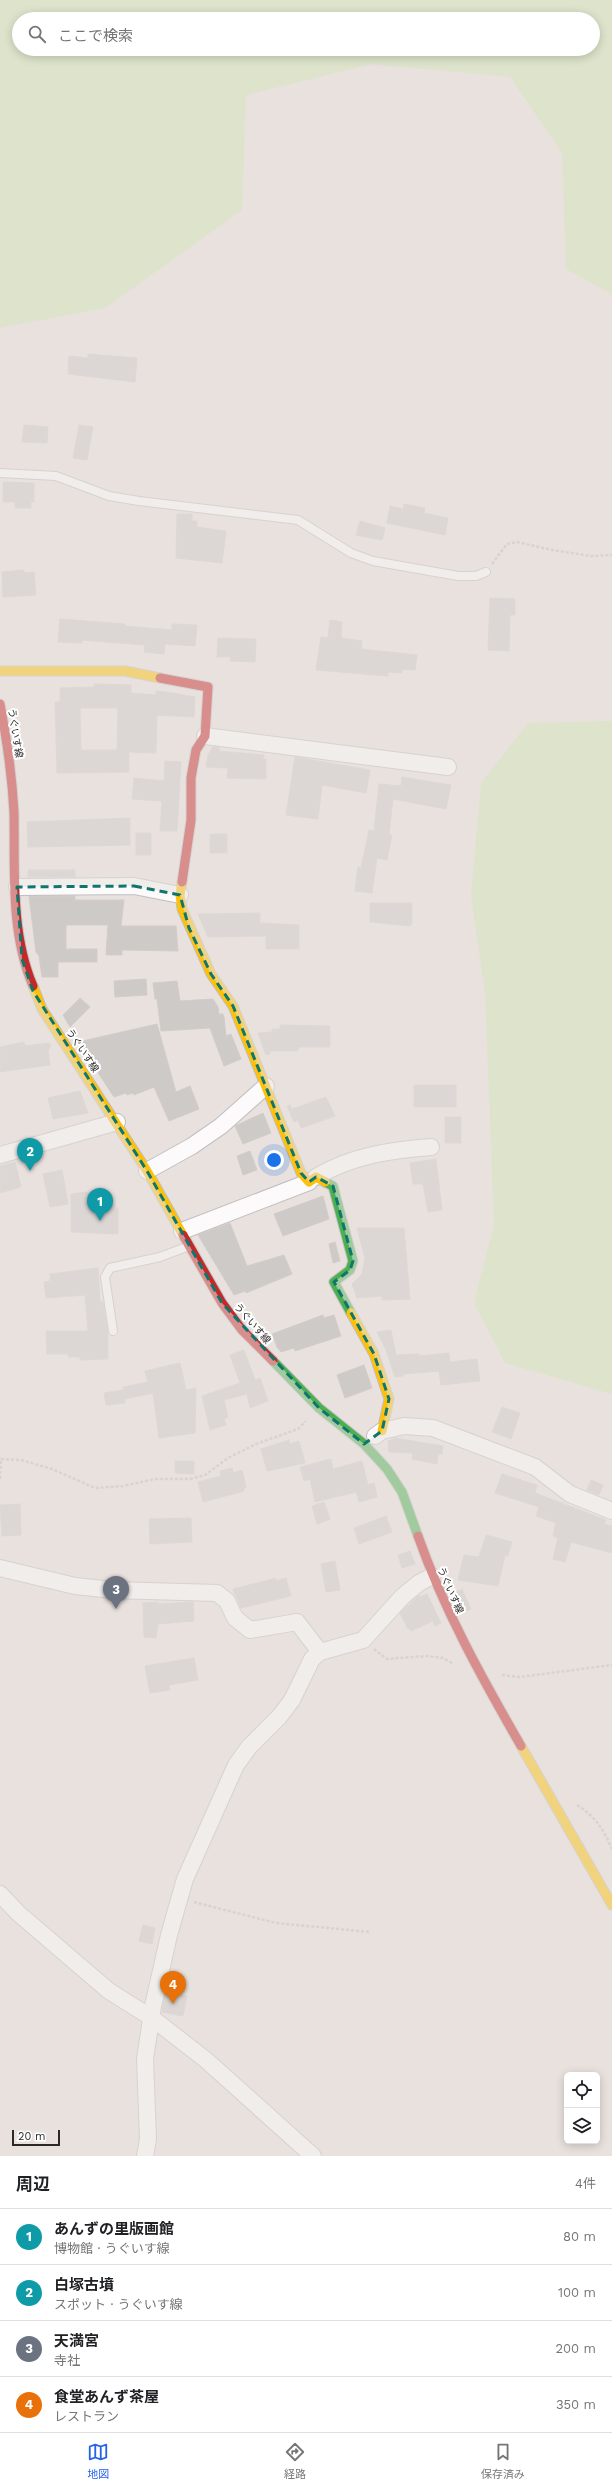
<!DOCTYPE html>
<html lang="ja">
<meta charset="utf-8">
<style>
body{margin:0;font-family:"Work Sans","Noto Sans JP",sans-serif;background:#f2f2f2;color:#202124}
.controls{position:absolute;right:12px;bottom:12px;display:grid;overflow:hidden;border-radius:6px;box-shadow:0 2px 10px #0003}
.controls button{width:36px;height:36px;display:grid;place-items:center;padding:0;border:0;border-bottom:1px solid #e0e0e0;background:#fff;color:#202124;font:20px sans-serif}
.scale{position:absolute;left:12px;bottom:10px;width:48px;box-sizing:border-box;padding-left:4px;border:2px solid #292929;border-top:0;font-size:11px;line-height:14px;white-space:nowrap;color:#292929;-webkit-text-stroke:3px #fff;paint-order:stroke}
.you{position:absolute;left:274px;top:1160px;width:14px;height:14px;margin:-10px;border:3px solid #fff;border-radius:50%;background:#1a73e8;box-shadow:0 0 0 6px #1a73e833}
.badge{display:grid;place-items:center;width:26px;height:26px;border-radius:50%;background:#2563eb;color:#fff;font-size:13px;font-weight:700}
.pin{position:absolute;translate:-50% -33px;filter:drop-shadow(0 1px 2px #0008)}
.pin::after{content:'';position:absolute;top:21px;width:14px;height:12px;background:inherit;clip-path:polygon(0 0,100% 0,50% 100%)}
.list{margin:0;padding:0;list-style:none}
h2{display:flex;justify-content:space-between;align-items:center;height:52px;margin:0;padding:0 16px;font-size:17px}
h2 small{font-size:13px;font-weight:400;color:#757577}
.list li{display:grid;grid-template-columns:26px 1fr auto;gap:12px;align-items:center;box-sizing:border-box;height:56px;padding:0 16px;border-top:1px solid #e0e0e0}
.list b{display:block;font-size:15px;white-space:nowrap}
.list p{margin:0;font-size:13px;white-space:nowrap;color:#757577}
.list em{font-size:13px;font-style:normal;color:#757577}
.icon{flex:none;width:22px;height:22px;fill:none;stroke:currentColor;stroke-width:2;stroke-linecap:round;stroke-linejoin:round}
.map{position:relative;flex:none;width:612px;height:2156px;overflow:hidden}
.search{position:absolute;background:#fff;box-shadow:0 2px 10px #0003;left:12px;right:12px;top:12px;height:44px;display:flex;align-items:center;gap:10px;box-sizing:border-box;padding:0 14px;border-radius:22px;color:#757577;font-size:15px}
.sheet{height:276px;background:#fff}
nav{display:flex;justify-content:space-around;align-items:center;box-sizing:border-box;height:56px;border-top:1px solid #e0e0e0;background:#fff;font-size:11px;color:#757577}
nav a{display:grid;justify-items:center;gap:2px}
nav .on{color:#2563eb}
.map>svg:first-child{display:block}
.green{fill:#d2e6b3;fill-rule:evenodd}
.building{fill:#cecac7;stroke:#d3cdca;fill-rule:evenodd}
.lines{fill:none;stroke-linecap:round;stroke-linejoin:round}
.lane-casing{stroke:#c1bfc0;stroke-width:10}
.street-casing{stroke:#c1bfc0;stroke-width:18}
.fast-casing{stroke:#c1bfc0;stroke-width:11}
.slow-casing{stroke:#c1bfc0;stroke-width:11}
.jam-casing{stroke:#c1bfc0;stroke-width:11}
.path{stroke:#c3c2c2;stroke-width:2.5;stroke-dasharray:3 2;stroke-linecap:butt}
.lane{stroke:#fcfafa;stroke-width:8}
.street{stroke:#fcfafa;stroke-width:16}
.fast{stroke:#4caf50;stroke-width:9}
.slow{stroke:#ffc107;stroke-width:9}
.jam{stroke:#c62828;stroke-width:9}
.marked{fill:none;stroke:#0f766e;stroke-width:3;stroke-dasharray:8 5;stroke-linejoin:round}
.labels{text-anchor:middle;stroke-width:4;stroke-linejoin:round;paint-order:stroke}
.street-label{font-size:10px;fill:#292929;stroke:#fff}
</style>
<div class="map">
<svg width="612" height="2156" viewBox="0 0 612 2156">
<rect width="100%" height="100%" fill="#e8e1de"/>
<path class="green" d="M0,0H612V294L566,269L562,153L510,77L371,64L246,95L242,210L105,308L0,328ZM19,19H593V49H19Z
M612,721V1394L505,1363L474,1303L494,1224L485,993L471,895L481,783L528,723Z"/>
<path class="building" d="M88,354L137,358L135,382L68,374L69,356L88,358Z
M24,425L48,427L47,443L22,442Z
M79,425L93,427L87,460L73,458Z
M3,482L34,483V502H31V508H15V502H3Z
M404,504L425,508L424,513L448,518L445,535L387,523L390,506L403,509Z
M177,514H192V521H197V527L226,531L222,563L176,558Z
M360,521L385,528L382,540L356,535Z
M24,570V573L34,572L36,595L3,597L2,572Z
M490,598L515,599V615H510L509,651L488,650Z
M60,619L125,624V626L172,630V624L197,625L195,646L165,644L164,654L144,652L145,645L82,640V643L58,642Z
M330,620L342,622L341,638L362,641L361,649L417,655L415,670L402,669V673L388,672V676L316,670L321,637L328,638Z
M218,638L256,639L255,662L230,661L231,657H217Z
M94,684L131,685V693L156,695V691L167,692L195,697L194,717L157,715L156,753L129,752V772L57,773L55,702H60V688L94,687ZM80,708H118L117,750H81Z
M213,747H219V751L264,755L263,759H266V779L227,778L228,768L206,767L208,755Z
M295,757L370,770L366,793L322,785L318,819L286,815Z
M165,761L181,762L177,831H160L162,801L132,799L134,778L164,781Z
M402,777L451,785L446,809L393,799L389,834L392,835L387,860L377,858L372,893L355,891L358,867L361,868L369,830L374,831L379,784L401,786Z
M130,818V845L28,847L27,822Z
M136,833H151V855H136Z
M210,834H227V853H210Z
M28,870H75V877H28Z
M29,896H75V900H124L121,926H176L178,951L122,950V955H106L108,925H66V949H97V962H58V977H42L39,956L36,952Z
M370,903H412V923L410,926L370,922Z
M260,913V923L299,925V949H266V936L208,937L198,914Z
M146,979L147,995L115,997L114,981Z
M177,981L180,1001L213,999L218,1007L219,1014H223L224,1017L226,1036L231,1034L241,1059L224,1066L210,1028L161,1031L157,999H155L153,983Z
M80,998L90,1007L70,1027L63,1015Z
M157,1024L176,1092L190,1086L199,1109L169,1121L154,1087L134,1095L133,1093L127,1095L126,1093L114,1097L78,1042Z
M280,1025L330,1026V1047H298V1051H270V1054L266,1055L258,1033L272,1032V1029H280Z
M24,1042L25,1046L49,1043L51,1046L48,1050L50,1065L0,1072V1047Z
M414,1085H456V1107H414Z
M80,1091L88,1113L53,1119L48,1098Z
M326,1097L335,1116L301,1128L298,1120L294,1122L287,1106L290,1105L292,1109Z
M263,1113L271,1133L243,1144L235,1126Z
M445,1117H461V1143H445Z
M250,1151L257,1170L243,1175L237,1156Z
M436,1159L442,1210L428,1212L423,1184H413L410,1163Z
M15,1162L21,1187L0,1193V1166Z
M62,1170L68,1204L50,1207L43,1174Z
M86,1192H110V1205H115V1208H118V1234L71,1232V1194Z
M323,1196L329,1219L283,1236L274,1214Z
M230,1223L247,1266L284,1255L292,1274L246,1293L245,1291L234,1295L198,1235Z
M357,1228H404L410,1299L382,1300V1296L357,1298L352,1284L362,1274L365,1258Z
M335,1242L340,1261L333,1263L329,1244Z
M98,1268L100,1302H103L108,1336V1359L80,1360V1357H68V1354H47L46,1331H88L85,1295L46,1298L44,1282L50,1281V1274Z
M323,1315L324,1318L334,1315L341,1336L295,1351L294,1348L281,1352L277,1347L272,1334Z
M391,1330L396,1355L419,1354V1356L449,1353L450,1362L477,1359L480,1381L441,1385L439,1371L403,1374V1376L395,1377L386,1350L377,1332Z
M244,1350L255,1380L260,1378L268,1401L250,1408L247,1394L224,1400L228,1417L224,1419L226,1425L210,1430L202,1396L240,1383L230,1355Z
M180,1363L186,1390L196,1388L195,1433L159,1438L153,1393L125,1399L123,1387L148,1382L145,1371Z
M364,1365L372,1388L345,1398L337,1375Z
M123,1390L125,1403L106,1405L104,1393Z
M502,1407L520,1413L511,1439L492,1432Z
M395,1438L443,1446L442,1454H438L437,1464L412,1459L413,1453L389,1452L388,1441Z
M289,1440L290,1444L299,1441L305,1463L267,1471L261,1449Z
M331,1459L333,1469L362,1461L368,1485L374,1483L377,1497L359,1502L356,1492L315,1502L310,1479L304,1481L300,1467Z
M175,1461H194V1474L175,1473Z
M232,1468L233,1473L242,1470L246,1487L244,1488V1491L203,1502L198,1482L221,1476L220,1471Z
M502,1474L537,1485L535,1493L606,1520L604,1524L612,1526V1553L571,1542L565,1562L553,1559L558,1538L553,1536L556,1523L536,1516L539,1507L495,1493Z
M591,1480L603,1485L599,1495L587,1490Z
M324,1502L330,1519L317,1524L312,1506Z
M20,1504L21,1535L2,1536L0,1505Z
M386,1516L392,1532L359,1544L354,1528Z
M191,1518L192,1542L150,1544L149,1519Z
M486,1535L512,1542L508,1556L505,1555L498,1586L458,1580L464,1555L479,1557Z
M410,1551L415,1564L402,1568L398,1555Z
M335,1561L340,1590L326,1592L321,1564Z
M276,1578V1581L286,1578L291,1596L241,1608L233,1589Z
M462,1589L471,1609L463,1612L454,1593Z
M427,1594L441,1623L435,1626L433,1621L411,1631L410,1628L408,1629L400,1613L419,1595L420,1597Z
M158,1602V1604L193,1602L194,1621L158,1624L156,1638L144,1637L143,1603Z
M194,1658L198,1680L169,1685L170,1690L150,1693L145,1666Z
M143,1925L155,1928L152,1944L139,1941Z
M166,1992L187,1996L183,2016L162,2012Z"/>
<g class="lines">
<g class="lane-casing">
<path id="lane" d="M0,473L56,476L109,496L139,501L298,520L351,553L373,561L458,576H476L486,572
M113,1331L105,1277L110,1268L160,1257L189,1246"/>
</g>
<g class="street-casing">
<path id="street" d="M205,736L448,767
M17,887L134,886L180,895
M0,1155L117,1122
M147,1171L192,1146L221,1126L266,1086
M316,1177C351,1156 391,1150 431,1147
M182,1231L309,1182
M375,1436L382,1431L404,1426L433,1428L535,1467L570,1494L612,1511
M0,1568L75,1586L113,1590L217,1593L227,1601L235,1618L250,1630L297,1622L320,1652
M0,1894L18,1913L109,1991L152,2018L206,2060L313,2156
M145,2156L148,2139L145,2059L153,2006L169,1935L185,1879L236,1765L249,1747L279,1717L292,1700L312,1659L320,1652L363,1640L403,1596L419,1583L432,1576"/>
</g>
<g class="fast-casing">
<path id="fast" d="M325,1182L333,1186L353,1261L350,1270L334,1282L351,1313
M273,1361L319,1408L364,1444L387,1469L402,1492L418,1536"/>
</g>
<g class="slow-casing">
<path id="slow" d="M0,671H125L160,678
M182,882L180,895L182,909L211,974L233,1006L301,1173L309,1182L316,1177L325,1182
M33,986L42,1009L147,1171L183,1235
M351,1313L374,1354L389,1399L382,1431
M521,1746L612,1905"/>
</g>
<g class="jam-casing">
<path id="jam" d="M160,678L208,687L205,736L196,750L191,778V820L182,882
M0,704C7,740 12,776 14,812C15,869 10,933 33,986
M183,1235L222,1303L242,1330L273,1361
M418,1536C444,1610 482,1678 521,1746"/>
</g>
<path class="path" d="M492,564L507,544L517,542L552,550L591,556L612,555
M0,1479L1,1459L21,1460L52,1469L95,1488L123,1486L155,1479H190L205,1475L228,1458L256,1444L298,1429L306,1421
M374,1649L387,1659L426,1656L443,1658L452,1663
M502,1675L520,1677L612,1665
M577,1805C596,1817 603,1829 612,1849
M194,1902L276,1923L370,1932"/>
<use href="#lane" class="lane"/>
<use href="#street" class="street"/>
<use href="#fast" class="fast"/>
<use href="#slow" class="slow"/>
<use href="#jam" class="jam"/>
</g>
<path d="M0 0H612V2156H0ZM134,886L180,895L189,928L211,974L233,1006L301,1173L309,1182L316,1177L333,1186L353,1261L350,1270L334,1282L374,1354L389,1399L382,1431L364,1444L319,1408L222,1303L147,1171L33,991L22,959L17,887Z" fill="#e8e1de" fill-opacity=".55" fill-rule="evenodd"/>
<path class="marked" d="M134,886L180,895L189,928L211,974L233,1006L301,1173L309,1182L316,1177L333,1186L353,1261L350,1270L334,1282L374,1354L389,1399L382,1431L364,1444L319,1408L222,1303L147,1171L33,991L22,959L17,887Z"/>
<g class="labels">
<g class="street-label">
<text transform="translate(16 733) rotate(81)" y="4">うぐいす線</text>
<text transform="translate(83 1050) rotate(56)" y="4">うぐいす線</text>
<text transform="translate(253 1323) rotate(49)" y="4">うぐいす線</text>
<text transform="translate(451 1590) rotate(66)" y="4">うぐいす線</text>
</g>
</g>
</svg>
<div class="controls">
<button><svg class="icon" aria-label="locate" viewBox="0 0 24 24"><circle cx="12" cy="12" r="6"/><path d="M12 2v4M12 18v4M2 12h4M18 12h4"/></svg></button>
<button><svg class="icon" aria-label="layers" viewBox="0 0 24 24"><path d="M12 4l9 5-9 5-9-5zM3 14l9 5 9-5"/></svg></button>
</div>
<div class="scale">20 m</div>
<div class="you"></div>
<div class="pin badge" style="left:100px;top:1221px;background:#0f9aa8">1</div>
<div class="pin badge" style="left:30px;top:1171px;background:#0f9aa8">2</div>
<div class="pin badge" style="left:116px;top:1609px;background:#6b7280">3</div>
<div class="pin badge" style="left:173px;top:2004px;background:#e8710a">4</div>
<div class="search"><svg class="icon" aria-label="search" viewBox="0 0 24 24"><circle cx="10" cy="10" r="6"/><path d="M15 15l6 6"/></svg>ここで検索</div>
</div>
<section class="sheet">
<h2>周辺<small>4件</small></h2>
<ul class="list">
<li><span class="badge" style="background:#0f9aa8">1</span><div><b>あんずの里版画館</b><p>博物館 · うぐいす線</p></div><em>80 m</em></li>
<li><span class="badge" style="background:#0f9aa8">2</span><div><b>白塚古墳</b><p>スポット · うぐいす線</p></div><em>100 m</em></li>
<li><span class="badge" style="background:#6b7280">3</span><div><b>天満宮</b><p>寺社</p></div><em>200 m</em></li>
<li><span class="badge" style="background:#e8710a">4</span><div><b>食堂あんず茶屋</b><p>レストラン</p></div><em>350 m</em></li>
</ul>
</section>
<nav>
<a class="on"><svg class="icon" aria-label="map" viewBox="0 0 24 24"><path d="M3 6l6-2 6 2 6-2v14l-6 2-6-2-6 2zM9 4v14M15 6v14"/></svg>地図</a>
<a><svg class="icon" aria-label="directions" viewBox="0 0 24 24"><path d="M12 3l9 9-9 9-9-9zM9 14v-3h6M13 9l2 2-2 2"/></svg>経路</a>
<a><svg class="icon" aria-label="saved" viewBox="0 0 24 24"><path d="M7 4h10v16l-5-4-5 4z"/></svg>保存済み</a>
</nav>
